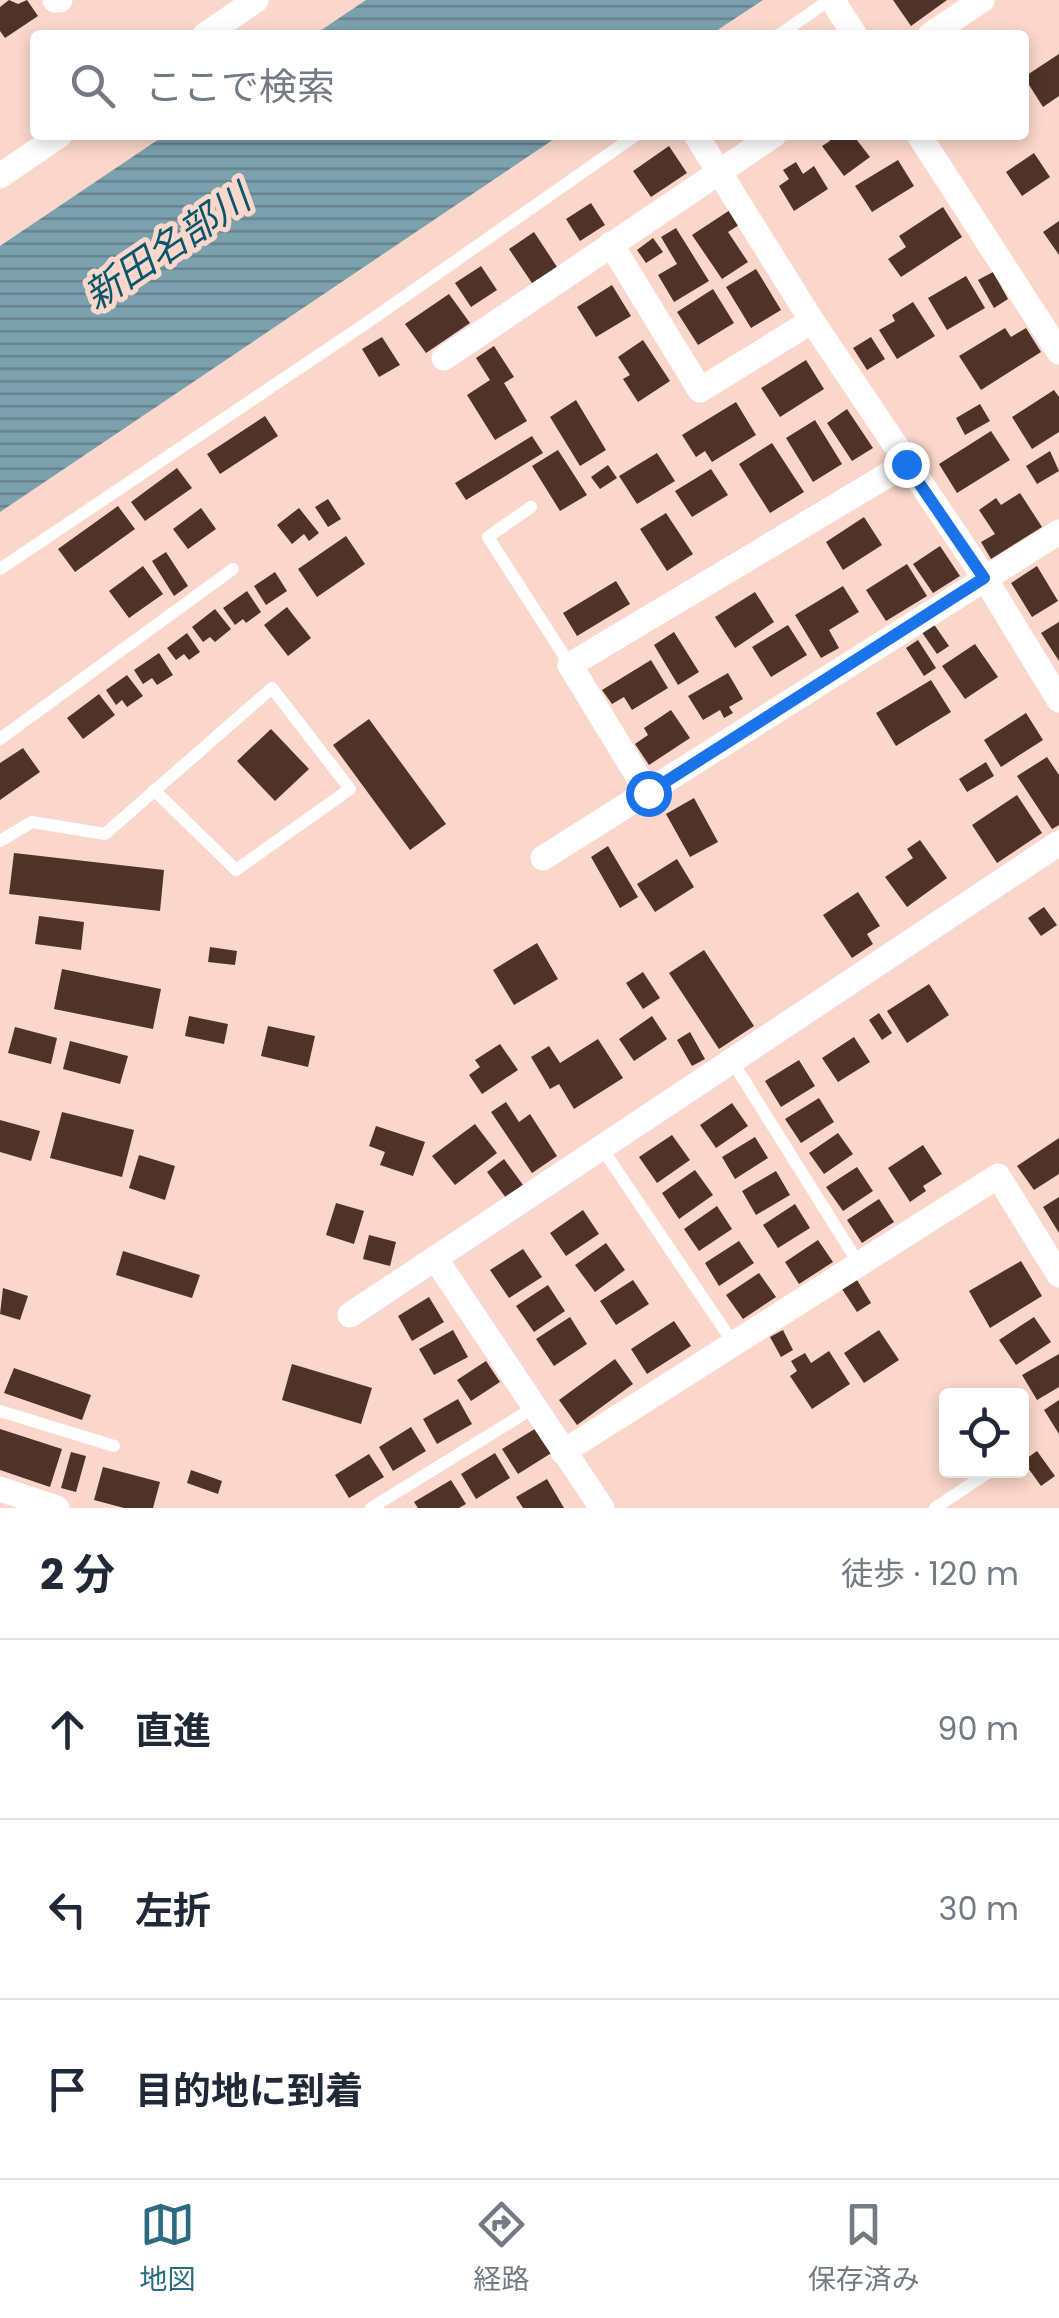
<!DOCTYPE html>
<html lang="ja">
<meta charset="utf-8">
<style>
body{margin:0;font-family:Poppins,"Noto Sans JP",sans-serif;background:#f6f6f7;color:#1f2937}
.controls{position:absolute;right:30px;bottom:30px;display:grid;overflow:hidden;border-radius:10px;box-shadow:0 5px 15px #0003}
.controls button{width:90px;height:90px;display:grid;place-items:center;padding:0;border:0;border-bottom:2px solid #e0e1e3;background:#fff;color:#1f2937;font:50px sans-serif}
.stop{position:absolute;width:30px;height:30px;margin:-22px;border:8px solid #1a73e8;border-radius:50%;background:#fff}
.stop.end{background:#1a73e8;border-color:#fff;box-shadow:0 2px 10px #0008}
.list{margin:0;padding:0;list-style:none}
h2{display:flex;justify-content:space-between;align-items:center;height:130px;margin:0;padding:0 40px;font-size:42px}
h2 small{font-size:32px;font-weight:400;color:#747a83}
.list li{display:grid;grid-template-columns:65px 1fr auto;gap:30px;align-items:center;box-sizing:border-box;height:180px;padding:0 40px;border-top:2px solid #e0e1e3}
.list b{display:block;font-size:38px;white-space:nowrap}
.list em{font-size:32px;font-style:normal;color:#747a83}
.icon{flex:none;width:55px;height:55px;fill:none;stroke:currentColor;stroke-width:2;stroke-linecap:round;stroke-linejoin:round}
.map{position:relative;flex:none;width:1059px;height:1508px;overflow:hidden}
.search{position:absolute;background:#fff;box-shadow:0 5px 15px #0003;left:30px;right:30px;top:30px;height:110px;display:flex;align-items:center;gap:25px;box-sizing:border-box;padding:0 35px;border-radius:10px;color:#747a83;font-size:38px}
.sheet{height:670px;background:#fff}
nav{display:flex;justify-content:space-around;align-items:center;box-sizing:border-box;height:140px;border-top:2px solid #e0e1e3;background:#fff;font-size:28px;color:#747a83}
nav a{display:grid;justify-items:center;gap:5px}
nav .on{color:#2b6b7f}
.map>svg:first-child{display:block}
.water{fill:url(#water-rules)}
.building{fill:#4f3228}
.lines{fill:none;stroke-linecap:round;stroke-linejoin:round}
.lane{stroke:#fff;stroke-width:12}
.street{stroke:#fff;stroke-width:25}
.route{stroke:#1a73e8;stroke-width:12}
.labels{text-anchor:middle;stroke-width:10;stroke-linejoin:round;paint-order:stroke}
.water-label{font-size:38px;font-style:italic;fill:#08576c;stroke:#fbd6ca}
</style>
<div class="map">
<svg width="1059" height="1508" viewBox="0 0 1059 1508">
<defs>
<pattern id="water-rules" width="6" height="5" patternUnits="userSpaceOnUse" patternTransform="scale(2.5)"><rect width="6" height="5" fill="#7ba1ae"/><path d="M0 2.5h6" fill="none" stroke="#66838d"/></pattern>
</defs>
<rect width="100%" height="100%" fill="#fbd6ca"/>
<path class="water" d="M366,0H763L710,35H314Z
M165,135H560L0,512V246Z"/>
<path class="building" d="M9,0L18,4L27,0L38,16L5,38L0,31V7Z
M893,0H947L911,26Z
M1059,54V96L1043,107L1024,77Z
M826,135H853L870,157L844,176L822,146L830,141Z
M669,146L687,173L651,197L633,171Z
M1034,153L1050,177L1022,196L1006,172Z
M898,160L914,186L872,212L855,186Z
M796,162L803,174L814,166L828,189L794,211L779,186L789,179L783,170Z
M591,203L605,225L580,241L566,219Z
M943,207L962,237L901,277L888,259L906,247L899,236Z
M730,210L739,225L728,232L748,262L722,279L692,235Z
M1059,221V255L1043,232Z
M676,228L709,281L674,302L658,275L677,264L661,237Z
M534,232L557,267L532,283L509,249Z
M653,238L663,252L646,263L637,250Z
M481,266L497,290L471,307L455,283Z
M756,269L781,310L751,328L726,287Z
M993,272L1008,299L994,308L978,280Z
M966,276L985,308L947,330L928,298Z
M612,285L631,316L596,337L577,307Z
M713,289L734,323L698,345L677,312Z
M449,294L470,323L426,353L405,324Z
M913,302L935,336L897,359L879,330L895,321L892,315Z
M1005,328L1011,337L1026,328L1041,352L981,390L959,356Z
M382,337L400,365L379,377L362,349Z
M871,337L885,359L867,370L853,348Z
M643,340L670,381L638,402L623,379L630,375L618,357Z
M494,346L514,377L504,383L527,421L495,440L467,395L490,380L476,358Z
M806,360L824,389L780,417L761,388Z
M1054,390L1059,397V432L1032,449L1012,417Z
M576,400L606,450L580,466L550,417Z
M736,402L756,435L712,462L705,451L696,457L682,435Z
M980,404L990,421L965,435L956,418Z
M847,409L873,448L852,461L827,423Z
M265,416L278,436L220,474L207,454Z
M815,420L842,464L813,482L786,438Z
M991,431L1010,460L957,493L939,464Z
M532,436L543,453L466,500L455,483Z
M772,443L804,492L770,513L739,464Z
M558,450L587,495L560,511L532,466Z
M1050,451L1059,471L1037,484L1026,466Z
M657,453L675,481L637,504L619,476Z
M608,465L617,478L600,489L591,477Z
M177,468L192,488L145,521L131,502Z
M711,469L728,495L692,517L675,491Z
M1020,493L1042,527L991,559L981,542L995,534L979,510L996,498L1001,505Z
M328,499L341,519L328,527L315,507Z
M118,506L135,529L75,572L58,549Z
M201,508L216,529L188,549L173,529Z
M299,508L319,533L309,541L304,534L292,544L277,525Z
M666,513L693,554L667,571L640,529Z
M864,517L882,545L843,570L826,542Z
M346,536L365,564L317,597L298,569Z
M940,546L960,576L933,593L913,564Z
M166,552L188,586L174,596L152,561Z
M907,564L927,596L886,621L866,590Z
M143,566L163,594L129,618L109,591Z
M1037,566L1058,601L1032,617L1011,583Z
M275,572L287,591L266,605L254,586Z
M616,581L630,604L577,636L563,613Z
M843,586L859,612L829,630L839,648L821,658L795,615Z
M247,591L261,612L246,623L243,619L235,625L223,608Z
M755,592L774,622L735,648L715,617Z
M287,607L311,638L288,656L264,625Z
M215,609L231,629L215,642L210,637L203,642L192,627Z
M1059,622V661L1041,633Z
M933,623L949,646L937,654L921,631Z
M788,625L807,655L771,677L752,647Z
M674,632L699,672L678,685L654,645Z
M187,633L200,652L189,660L184,654L176,660L167,648Z
M918,640L936,668L924,676L906,648Z
M975,644L998,677L965,699L942,666Z
M159,653L173,675L157,685L152,678L143,684L134,670Z
M651,660L668,688L632,710L624,697L612,704L602,690Z
M728,673L743,699L729,707L733,713L724,718L720,710L703,720L688,696Z
M127,675L143,696L127,707L122,700L116,705L106,690Z
M931,680L951,712L896,746L876,713Z
M99,694L115,715L83,739L67,718Z
M671,710L690,738L649,765L635,744L648,735L644,728Z
M1026,713L1043,740L1001,767L984,740Z
M369,719L446,824L410,850L333,745Z
M271,729L309,769L275,801L237,761Z
M23,748L40,772L0,800V763Z
M1047,757L1059,775V825L1052,829L1017,776Z
M986,762L994,776L967,792L959,779Z
M1017,795L1042,833L997,863L972,825Z
M694,798L718,842L690,857L666,814Z
M920,840L947,878L907,907L885,877L913,858L907,849Z
M608,846L638,897L620,908L591,857Z
M14,853L164,870L160,911L9,894Z
M677,859L694,887L655,912L637,884Z
M858,892L880,926L867,934L873,944L852,958L823,915Z
M1044,907L1057,925L1041,936L1028,918Z
M39,916L84,922L81,950L35,944Z
M537,943L558,979L514,1005L493,970Z
M210,947L237,951L235,965L208,962Z
M704,950L754,1026L719,1049L669,973Z
M62,969L161,989L153,1029L54,1009Z
M643,972L660,998L643,1009L626,983Z
M929,984L949,1015L907,1043L887,1011Z
M879,1013L892,1033L882,1040L869,1020Z
M189,1016L228,1024L224,1044L185,1036Z
M652,1016L667,1039L634,1061L619,1039Z
M268,1026L315,1036L308,1067L261,1056Z
M15,1027L57,1038L51,1064L8,1053Z
M690,1032L705,1059L692,1066L677,1040Z
M854,1037L870,1062L838,1082L822,1058Z
M598,1039L623,1078L574,1109L559,1084L550,1089L531,1057L549,1046L560,1063Z
M70,1041L128,1056L120,1084L63,1069Z
M500,1044L518,1070L482,1094L469,1075L480,1067L475,1060Z
M799,1060L815,1086L781,1107L765,1081Z
M819,1098L834,1122L801,1143L785,1119Z
M506,1102L519,1122L530,1114L557,1156L532,1173L491,1112Z
M732,1103L748,1126L716,1148L700,1125Z
M62,1112L134,1130L122,1177L50,1158Z
M0,1120L40,1131L31,1161L0,1152Z
M475,1124L497,1153L455,1185L432,1156Z
M376,1126L425,1142L413,1176L380,1165L385,1152L369,1146Z
M838,1133L853,1154L824,1174L809,1153Z
M672,1135L690,1160L657,1183L639,1157Z
M755,1137L768,1158L735,1179L722,1157Z
M1059,1138V1174L1034,1190L1017,1166Z
M923,1145L942,1174L923,1186L926,1191L910,1202L888,1168Z
M139,1155L175,1166L165,1200L129,1188Z
M504,1159L523,1185L506,1198L487,1172Z
M857,1167L873,1191L843,1211L826,1187Z
M695,1170L713,1195L679,1219L662,1193Z
M776,1171L790,1195L756,1215L742,1191Z
M1059,1197V1233L1043,1207Z
M879,1199L894,1222L862,1243L847,1220Z
M336,1203L364,1211L354,1244L326,1235Z
M795,1204L810,1228L778,1248L763,1225Z
M717,1206L732,1229L699,1251L684,1229Z
M583,1210L599,1234L566,1256L550,1233Z
M369,1235L396,1242L390,1266L363,1259Z
M818,1240L833,1262L799,1284L785,1262Z
M739,1241L754,1263L719,1286L705,1263Z
M606,1243L625,1270L595,1292L575,1265Z
M523,1249L542,1277L509,1298L490,1270Z
M123,1251L200,1275L192,1298L116,1275Z
M1021,1261L1042,1296L990,1328L969,1291Z
M759,1273L776,1297L743,1319L726,1295Z
M633,1280L649,1304L616,1325L600,1301Z
M857,1280L871,1303L857,1312L842,1289Z
M548,1285L565,1311L534,1332L516,1306Z
M3,1288L28,1296L20,1320L0,1314Z
M429,1297L444,1322L412,1341L398,1316Z
M570,1317L587,1344L554,1366L536,1339Z
M1034,1317L1051,1342L1016,1365L999,1340Z
M674,1321L691,1346L647,1374L631,1349Z
M453,1330L468,1357L434,1375L419,1349Z
M783,1330L793,1350L781,1357L770,1337Z
M879,1330L899,1360L864,1383L844,1353Z
M829,1351L850,1384L812,1409L790,1376L797,1371L791,1361L805,1353L811,1363Z
M1059,1354V1387L1037,1400L1022,1375Z
M615,1359L633,1384L577,1425L559,1400Z
M486,1361L500,1382L471,1401L457,1380Z
M292,1364L372,1388L361,1424L282,1400Z
M14,1368L91,1395L82,1420L4,1393Z
M458,1399L472,1424L437,1444L423,1419Z
M1059,1400V1434L1044,1410Z
M411,1427L426,1451L393,1471L379,1447Z
M538,1427L553,1452L518,1474L502,1449Z
M0,1429L62,1449L50,1487L0,1470Z
M1037,1451L1055,1476L1041,1486L1023,1461Z
M71,1452L86,1456L76,1492L61,1488Z
M495,1453L510,1478L476,1499L461,1474Z
M369,1454L384,1477L349,1498L335,1475Z
M103,1467L160,1482L153,1508H124L94,1500Z
M191,1470L222,1481L218,1494L187,1483Z
M547,1479L564,1508H523L516,1497Z
M451,1480L466,1504L459,1508H418L414,1502Z"/>
<g class="lines">
<path class="lane" d="M779,35L829,0
M531,507L488,537L570,665
M0,569L368,322L636,135
M0,739L233,569
M0,841L32,822L105,834L272,688L350,789L236,870L154,790
M732,1061L859,1264
M601,1147L734,1344
M0,1411L114,1446
M371,1508L535,1407
M935,1508L992,1470"/>
<path class="street" d="M55,0H60
M832,0L855,35
M205,35L256,0
M930,35L982,0
M696,135L812,321L984,577L1059,700
M919,135L1059,352
M0,176L60,135
M611,244L700,390L812,321
M444,358L774,135
M648,793L570,665L906,464
M543,858L1059,532
M435,1258L602,1508
M350,1315L1059,843
M563,1452L998,1176L1059,1275
M0,1489L57,1508"/>
</g>
<g class="lines">
<path class="route" d="M648,793L984,578L906,464"/>
</g>
<g class="labels">
<g class="water-label">
<text transform="translate(167 247) rotate(-34)" y="13">新田名部川</text>
</g>
</g>
</svg>
<div class="controls">
<button><svg class="icon" aria-label="locate" viewBox="0 0 24 24"><circle cx="12" cy="12" r="6"/><path d="M12 2v4M12 18v4M2 12h4M18 12h4"/></svg></button>
</div>
<div class="stop" style="left:648px;top:793px"></div>
<div class="stop end" style="left:906px;top:464px"></div>
<div class="search"><svg class="icon" aria-label="search" viewBox="0 0 24 24"><circle cx="10" cy="10" r="6"/><path d="M15 15l6 6"/></svg>ここで検索</div>
</div>
<section class="sheet">
<h2>2 分<small>徒歩 · 120 m</small></h2>
<ul class="list">
<li><svg class="icon" aria-label="ahead" viewBox="0 0 24 24"><path d="M12 20V5M6 11l6-6 6 6"/></svg><div><b>直進</b></div><em>90 m</em></li>
<li><svg class="icon" aria-label="left" viewBox="0 0 24 24"><path d="M17 20v-9H6M10 6l-5 5 5 5"/></svg><div><b>左折</b></div><em>30 m</em></li>
<li><svg class="icon" aria-label="arrive" viewBox="0 0 24 24"><path d="M6 21V4h12l-3 4 3 4H6"/></svg><div><b>目的地に到着</b></div></li>
</ul>
</section>
<nav>
<a class="on"><svg class="icon" aria-label="map" viewBox="0 0 24 24"><path d="M3 6l6-2 6 2 6-2v14l-6 2-6-2-6 2zM9 4v14M15 6v14"/></svg>地図</a>
<a><svg class="icon" aria-label="directions" viewBox="0 0 24 24"><path d="M12 3l9 9-9 9-9-9zM9 14v-3h6M13 9l2 2-2 2"/></svg>経路</a>
<a><svg class="icon" aria-label="saved" viewBox="0 0 24 24"><path d="M7 4h10v16l-5-4-5 4z"/></svg>保存済み</a>
</nav>
